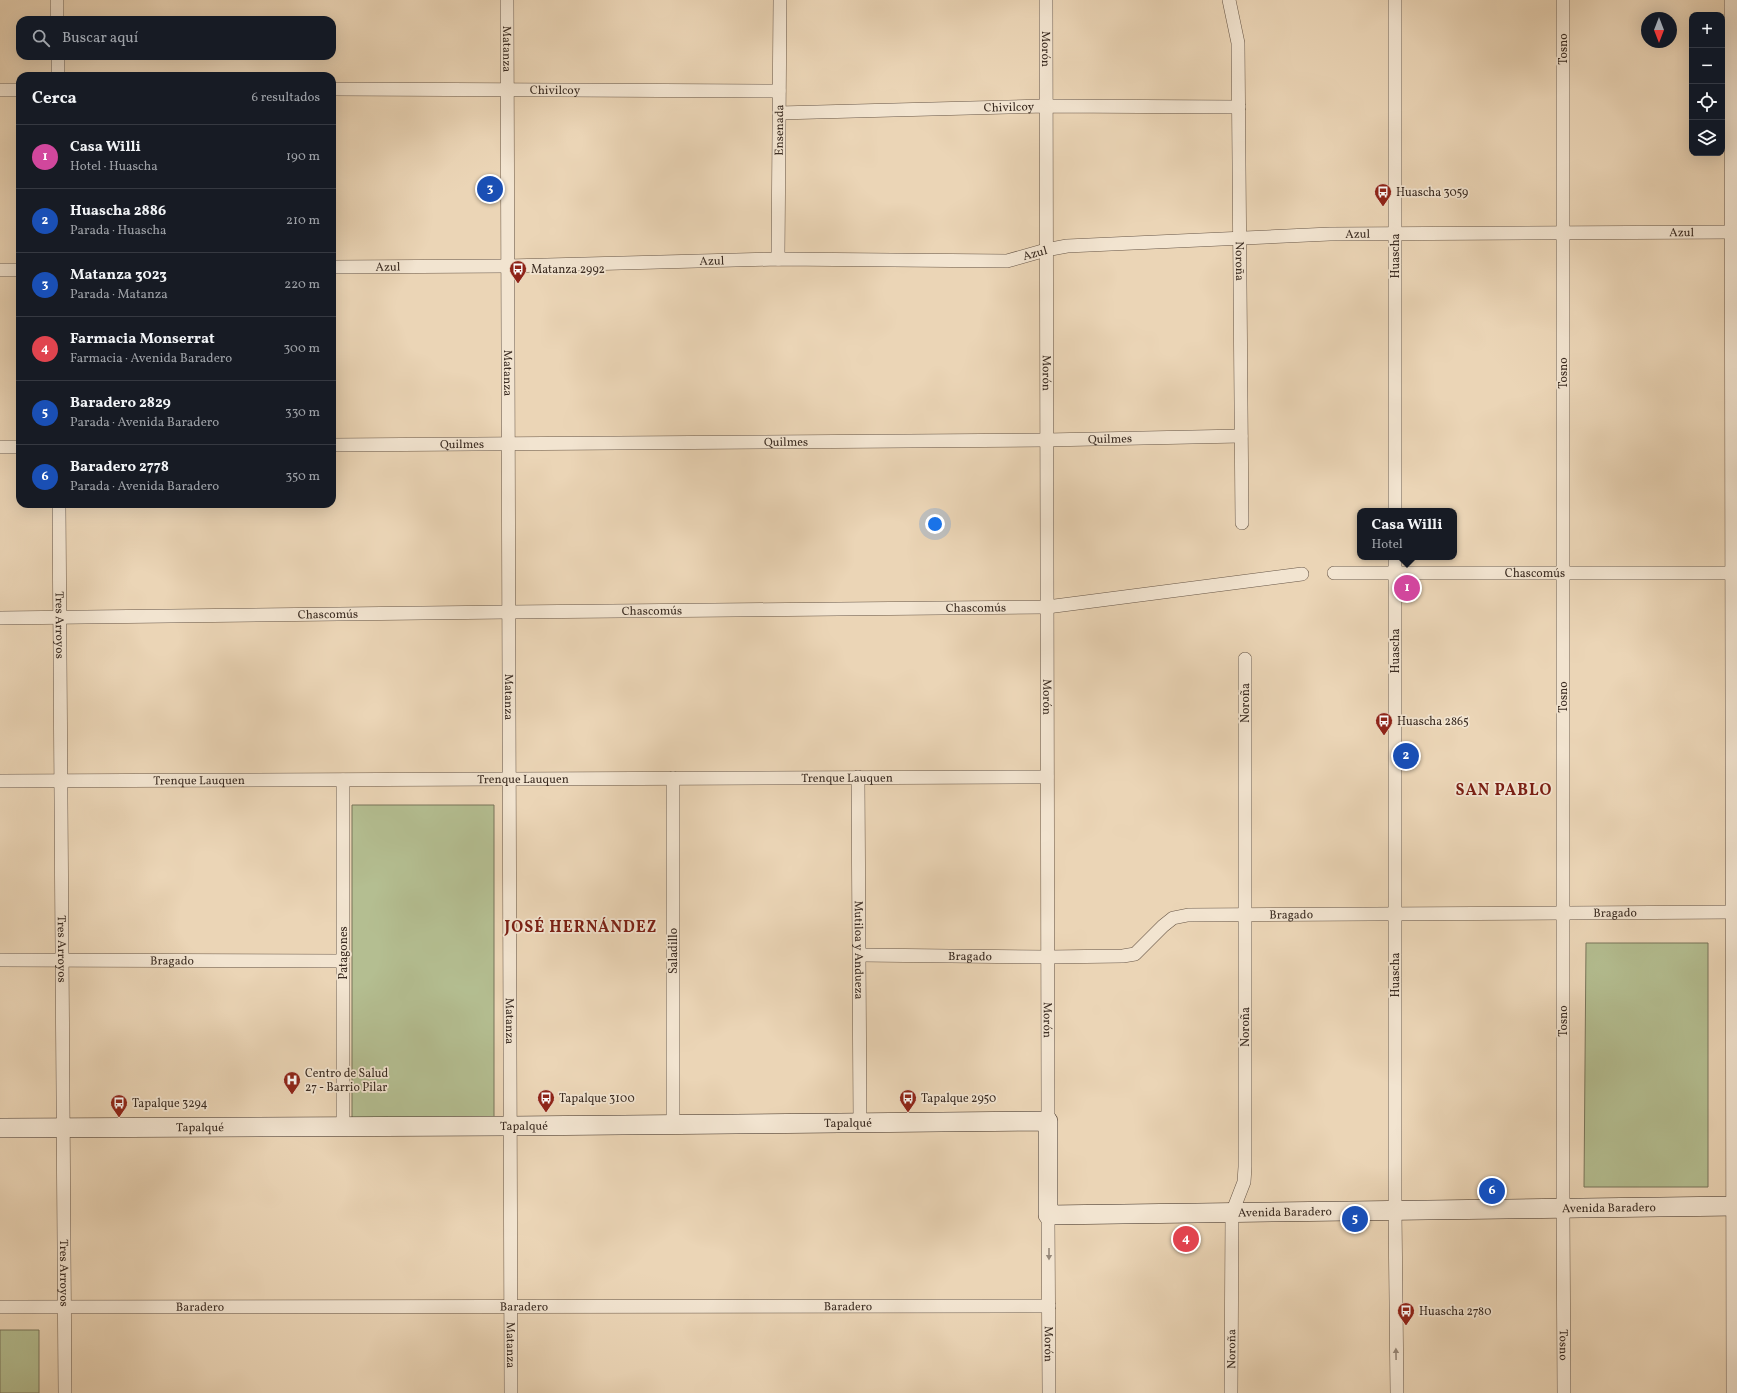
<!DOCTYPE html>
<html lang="es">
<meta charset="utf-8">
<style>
body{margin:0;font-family:Vollkorn,serif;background:#242831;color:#f1f3f6}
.controls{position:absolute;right:12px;top:12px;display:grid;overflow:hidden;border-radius:8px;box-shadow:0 4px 16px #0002}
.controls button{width:36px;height:36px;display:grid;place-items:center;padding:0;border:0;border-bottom:1px solid #363941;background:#171b24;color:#f1f3f6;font:20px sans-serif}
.compass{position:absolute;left:1641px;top:12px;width:36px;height:36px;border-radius:50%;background:#171b24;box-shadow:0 4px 16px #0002;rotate:180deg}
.you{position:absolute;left:935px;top:524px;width:14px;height:14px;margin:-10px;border:3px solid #fff;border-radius:50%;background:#1a73e8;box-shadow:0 0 0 6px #1a73e833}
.badge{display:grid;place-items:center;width:26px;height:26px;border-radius:50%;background:#c59692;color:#fff;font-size:13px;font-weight:700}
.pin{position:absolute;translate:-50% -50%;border:2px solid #fff;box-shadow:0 1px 4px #0006}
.popup{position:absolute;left:1357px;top:508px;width:100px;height:52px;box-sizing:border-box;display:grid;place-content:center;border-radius:8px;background:#171b24;filter:drop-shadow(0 1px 3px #0005);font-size:13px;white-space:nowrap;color:#9ea1a6}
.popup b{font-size:15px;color:#f1f3f6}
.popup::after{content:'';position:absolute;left:50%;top:100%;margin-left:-8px;border:8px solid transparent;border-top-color:#171b24}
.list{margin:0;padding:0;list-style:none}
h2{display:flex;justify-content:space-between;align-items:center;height:52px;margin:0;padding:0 16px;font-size:17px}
h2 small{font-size:13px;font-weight:400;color:#9ea1a6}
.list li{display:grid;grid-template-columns:26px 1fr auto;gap:12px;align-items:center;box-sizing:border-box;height:64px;padding:0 16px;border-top:1px solid #363941}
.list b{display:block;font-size:15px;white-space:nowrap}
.list p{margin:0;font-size:13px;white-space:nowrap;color:#9ea1a6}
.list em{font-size:13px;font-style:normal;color:#9ea1a6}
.icon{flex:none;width:22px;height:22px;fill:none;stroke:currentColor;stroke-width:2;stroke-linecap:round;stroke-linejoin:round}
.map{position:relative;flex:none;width:1737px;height:1393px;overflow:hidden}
.search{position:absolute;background:#171b24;box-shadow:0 4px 16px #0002;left:16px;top:16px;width:320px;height:44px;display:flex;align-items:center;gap:10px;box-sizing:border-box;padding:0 14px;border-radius:12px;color:#9ea1a6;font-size:15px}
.panel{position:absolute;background:#171b24;box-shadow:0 4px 16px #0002;left:16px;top:72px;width:320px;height:436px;border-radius:12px}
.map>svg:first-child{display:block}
.green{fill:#b4be91;stroke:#78755a}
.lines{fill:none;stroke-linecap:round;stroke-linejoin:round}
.street-casing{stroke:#675647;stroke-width:14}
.secondary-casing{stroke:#3b2c22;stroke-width:20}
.street{stroke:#f2e4d0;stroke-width:13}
.secondary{stroke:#f2e4d0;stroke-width:19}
.oneway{fill:#968879}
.labels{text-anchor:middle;stroke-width:3.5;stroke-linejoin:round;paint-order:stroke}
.street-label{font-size:12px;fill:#3b2c22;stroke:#f2e4d0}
.poi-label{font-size:12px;fill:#3b2c22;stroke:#f2e4d0;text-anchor:start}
.district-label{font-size:16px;font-weight:bold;letter-spacing:1px;fill:#7a1f14;stroke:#f2e4d0}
</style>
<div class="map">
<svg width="1737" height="1393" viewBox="0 0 1737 1393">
<rect width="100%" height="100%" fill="#ebd5b6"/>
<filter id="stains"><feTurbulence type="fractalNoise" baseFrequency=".005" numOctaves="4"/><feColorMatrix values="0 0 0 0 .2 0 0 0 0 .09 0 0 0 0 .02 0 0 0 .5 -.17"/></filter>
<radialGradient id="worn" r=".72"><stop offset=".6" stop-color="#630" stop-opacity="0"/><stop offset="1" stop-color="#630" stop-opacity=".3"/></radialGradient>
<path class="green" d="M352,805H494V1128H352Z
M1586,943H1708V1187H1584Z
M0,1330H39V1393H0Z"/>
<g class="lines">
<g class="street-casing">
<g id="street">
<path d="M57,0V20"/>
<path id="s1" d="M507,0L511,1393"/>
<path id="s2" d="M1046,0L1048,1121"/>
<path id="s3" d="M1229,0L1238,43L1242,523"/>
<path id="s4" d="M1563,0V1209L1564,1393"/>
<path d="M1731,0L1733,1393"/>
<path d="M58,56V76"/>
<path id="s5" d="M332,89L779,91"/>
<path d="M0,90H20"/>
<path id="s6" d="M779,113L1045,106L1239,107"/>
<path id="s7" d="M778,259L780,0"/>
<path id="s8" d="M332,267L507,266L778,259L1007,261L1046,250L1067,246L1330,234L1737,232"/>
<path d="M0,270H20"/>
<path id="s9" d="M332,445L1046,440L1241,436"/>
<path d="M0,447H20"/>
<path id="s10" d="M59,504L65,1393"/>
<path d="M1395,511V0"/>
<path d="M1395,557V1211L1397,1393"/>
<path id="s11" d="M1334,573H1737"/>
<path id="s12" d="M0,618L508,612L1047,607L1302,574"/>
<path id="s13" d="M858,777L860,1123"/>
<path d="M673,778V1125"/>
<path d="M343,780V1127"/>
<path id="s14" d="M0,781L1047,777"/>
<path id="s15" d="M860,955L1048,957L1123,956L1135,954L1163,926L1173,918L1188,915L1737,912"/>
<path id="s16" d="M0,960L343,961"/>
<path id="s17" d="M1048,1215L1049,1393"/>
<path id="s18" d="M0,1307L1049,1306"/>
<path id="s19" d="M1231,1393L1232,1213L1244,1182L1245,1167V659"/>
</g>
</g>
<g class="secondary-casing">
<g id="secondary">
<path id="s20" d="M0,1128L509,1126L1048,1121V1215L1737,1206"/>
</g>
</g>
<use href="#street" class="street"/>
<use href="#secondary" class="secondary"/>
</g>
<defs><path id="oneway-solid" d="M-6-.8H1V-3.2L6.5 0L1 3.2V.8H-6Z"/></defs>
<g class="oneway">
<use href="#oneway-solid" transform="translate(1049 1254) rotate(90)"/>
<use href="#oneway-solid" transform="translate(1396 1354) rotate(-91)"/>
</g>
<defs>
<g id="bus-pin" transform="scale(0.9)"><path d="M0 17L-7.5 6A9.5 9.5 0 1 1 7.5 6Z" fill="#8f2418" stroke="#f2e4d0"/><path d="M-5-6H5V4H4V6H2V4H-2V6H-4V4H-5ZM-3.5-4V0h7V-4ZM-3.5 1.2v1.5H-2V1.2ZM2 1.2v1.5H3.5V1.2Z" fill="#fff"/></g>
<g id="hospital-pin" transform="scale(0.9)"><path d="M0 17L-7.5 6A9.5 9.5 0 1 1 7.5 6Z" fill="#8f2418" stroke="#f2e4d0"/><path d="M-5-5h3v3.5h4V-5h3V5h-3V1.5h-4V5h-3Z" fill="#fff"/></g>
</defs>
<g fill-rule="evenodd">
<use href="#bus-pin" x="1383" y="192"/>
<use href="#bus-pin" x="518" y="269"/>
<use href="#bus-pin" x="1384" y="721"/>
<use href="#hospital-pin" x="292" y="1080"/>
<use href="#bus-pin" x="546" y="1098"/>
<use href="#bus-pin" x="908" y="1098"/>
<use href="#bus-pin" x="119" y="1103"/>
<use href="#bus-pin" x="1406" y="1311"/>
</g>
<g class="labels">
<g class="street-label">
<text dy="4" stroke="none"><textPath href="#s1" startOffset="49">Matanza</textPath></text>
<text dy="4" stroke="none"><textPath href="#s2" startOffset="49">Morón</textPath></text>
<text transform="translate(1563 49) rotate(-90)" y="4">Tosno</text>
<text dy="4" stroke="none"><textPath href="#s5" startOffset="223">Chivilcoy</textPath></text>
<text dy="4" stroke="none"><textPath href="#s6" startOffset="230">Chivilcoy</textPath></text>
<text dy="4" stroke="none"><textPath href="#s7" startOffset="129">Ensenada</textPath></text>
<text dy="4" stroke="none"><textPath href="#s8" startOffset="1352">Azul</textPath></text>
<text dy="4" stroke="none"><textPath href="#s8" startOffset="1028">Azul</textPath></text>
<text dy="4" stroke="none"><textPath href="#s8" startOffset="704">Azul</textPath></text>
<text transform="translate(1395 256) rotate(-90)" y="4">Huascha</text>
<text dy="4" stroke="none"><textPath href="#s8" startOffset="380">Azul</textPath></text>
<text dy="4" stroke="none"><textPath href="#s3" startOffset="262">Noroña</textPath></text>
<text dy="4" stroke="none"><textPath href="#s8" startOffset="56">Azul</textPath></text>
<text dy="4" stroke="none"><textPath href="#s1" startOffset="373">Matanza</textPath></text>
<text dy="4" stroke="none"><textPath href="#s2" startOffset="373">Morón</textPath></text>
<text transform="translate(1563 373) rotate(-90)" y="4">Tosno</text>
<text dy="4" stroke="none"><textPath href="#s9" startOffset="778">Quilmes</textPath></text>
<text dy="4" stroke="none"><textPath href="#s9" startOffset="454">Quilmes</textPath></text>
<text dy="4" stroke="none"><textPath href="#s9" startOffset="130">Quilmes</textPath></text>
<text dy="4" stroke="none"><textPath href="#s11" startOffset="201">Chascomús</textPath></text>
<text dy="4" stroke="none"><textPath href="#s12" startOffset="976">Chascomús</textPath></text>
<text dy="4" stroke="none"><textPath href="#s12" startOffset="652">Chascomús</textPath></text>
<text dy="4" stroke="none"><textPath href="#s12" startOffset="328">Chascomús</textPath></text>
<text dy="4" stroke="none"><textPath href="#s10" startOffset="121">Tres Arroyos</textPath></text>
<text transform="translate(1395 651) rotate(-90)" y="4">Huascha</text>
<text dy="4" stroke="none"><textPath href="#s2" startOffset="697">Morón</textPath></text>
<text dy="4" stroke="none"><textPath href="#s1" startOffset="697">Matanza</textPath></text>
<text transform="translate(1563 697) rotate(-90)" y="4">Tosno</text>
<text transform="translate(1245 703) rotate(-90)" y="4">Noroña</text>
<text dy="4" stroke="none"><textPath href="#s14" startOffset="847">Trenque Lauquen</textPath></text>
<text dy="4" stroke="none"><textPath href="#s14" startOffset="523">Trenque Lauquen</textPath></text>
<text dy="4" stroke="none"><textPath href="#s14" startOffset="199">Trenque Lauquen</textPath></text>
<text dy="4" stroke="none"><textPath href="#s15" startOffset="770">Bragado</textPath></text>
<text dy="4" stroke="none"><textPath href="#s15" startOffset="446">Bragado</textPath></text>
<text dy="4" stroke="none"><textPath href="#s10" startOffset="445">Tres Arroyos</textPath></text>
<text dy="4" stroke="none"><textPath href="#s13" startOffset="173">Mutiloa y Andueza</textPath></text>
<text transform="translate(673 951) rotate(-90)" y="4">Saladillo</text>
<text transform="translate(343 953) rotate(-90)" y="4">Patagones</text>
<text dy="4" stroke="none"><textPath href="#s15" startOffset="110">Bragado</textPath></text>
<text dy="4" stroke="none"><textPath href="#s16" startOffset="172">Bragado</textPath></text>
<text transform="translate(1395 975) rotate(-90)" y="4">Huascha</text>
<text dy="4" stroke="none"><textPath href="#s1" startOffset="1021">Matanza</textPath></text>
<text dy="4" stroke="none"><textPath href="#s2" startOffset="1020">Morón</textPath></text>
<text transform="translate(1563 1021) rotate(-90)" y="4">Tosno</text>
<text transform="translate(1245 1027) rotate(-90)" y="4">Noroña</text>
<text dy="4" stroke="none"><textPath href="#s20" startOffset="848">Tapalqué</textPath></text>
<text dy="4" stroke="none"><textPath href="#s20" startOffset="524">Tapalqué</textPath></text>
<text dy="4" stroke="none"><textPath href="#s20" startOffset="200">Tapalqué</textPath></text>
<text dy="4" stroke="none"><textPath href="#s20" startOffset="1703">Avenida Baradero</textPath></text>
<text dy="4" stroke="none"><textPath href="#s20" startOffset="1379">Avenida Baradero</textPath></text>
<text dy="4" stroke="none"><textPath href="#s10" startOffset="769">Tres Arroyos</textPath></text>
<text dy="4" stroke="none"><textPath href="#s18" startOffset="524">Baradero</textPath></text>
<text dy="4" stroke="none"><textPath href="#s18" startOffset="848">Baradero</textPath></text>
<text dy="4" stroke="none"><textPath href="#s18" startOffset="200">Baradero</textPath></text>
<text dy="4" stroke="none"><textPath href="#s1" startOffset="1345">Matanza</textPath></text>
<text dy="4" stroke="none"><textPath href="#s17" startOffset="129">Morón</textPath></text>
<text dy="4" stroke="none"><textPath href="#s4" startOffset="1345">Tosno</textPath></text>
<text dy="4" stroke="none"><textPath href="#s19" startOffset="44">Noroña</textPath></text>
</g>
<g class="poi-label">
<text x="1396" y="196">Huascha 3059</text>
<text x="531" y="273">Matanza 2992</text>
<text x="1397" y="725">Huascha 2865</text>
<text x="305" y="1077">Centro de Salud<tspan x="305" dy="14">27 - Barrio Pilar</tspan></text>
<text x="559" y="1102">Tapalque 3100</text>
<text x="921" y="1102">Tapalque 2950</text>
<text x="132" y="1107">Tapalque 3294</text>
<text x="1419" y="1315">Huascha 2780</text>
</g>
<g class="district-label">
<text x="1504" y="795">SAN PABLO</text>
<text x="581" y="932">JOSÉ HERNÁNDEZ</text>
</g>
</g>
<rect width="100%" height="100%" filter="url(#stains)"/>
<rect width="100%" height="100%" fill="url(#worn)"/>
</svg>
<div class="controls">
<button>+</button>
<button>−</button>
<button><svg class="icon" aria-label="locate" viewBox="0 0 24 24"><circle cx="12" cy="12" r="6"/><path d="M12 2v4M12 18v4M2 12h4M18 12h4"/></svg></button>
<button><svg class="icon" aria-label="layers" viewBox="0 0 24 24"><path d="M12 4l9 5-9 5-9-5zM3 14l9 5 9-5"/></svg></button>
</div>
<svg class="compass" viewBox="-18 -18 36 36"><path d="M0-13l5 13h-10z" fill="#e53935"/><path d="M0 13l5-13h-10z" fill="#9ea1a6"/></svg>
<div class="you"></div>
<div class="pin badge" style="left:1407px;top:588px;background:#d1479c">1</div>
<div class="popup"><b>Casa Willi</b>Hotel</div>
<div class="pin badge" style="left:1406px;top:756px;background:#1a4fb4">2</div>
<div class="pin badge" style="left:490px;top:189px;background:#1a4fb4">3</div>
<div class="pin badge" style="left:1186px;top:1239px;background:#e0444e">4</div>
<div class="pin badge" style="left:1355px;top:1219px;background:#1a4fb4">5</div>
<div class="pin badge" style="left:1492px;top:1191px;background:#1a4fb4">6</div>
<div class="search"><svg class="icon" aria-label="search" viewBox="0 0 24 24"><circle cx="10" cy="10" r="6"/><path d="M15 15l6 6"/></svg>Buscar aquí</div>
<section class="panel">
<h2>Cerca<small>6 resultados</small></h2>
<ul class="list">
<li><span class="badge" style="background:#d1479c">1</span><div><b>Casa Willi</b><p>Hotel · Huascha</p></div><em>190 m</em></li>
<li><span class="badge" style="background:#1a4fb4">2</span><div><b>Huascha 2886</b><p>Parada · Huascha</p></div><em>210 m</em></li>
<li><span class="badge" style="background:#1a4fb4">3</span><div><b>Matanza 3023</b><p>Parada · Matanza</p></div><em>220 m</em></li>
<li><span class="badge" style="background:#e0444e">4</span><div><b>Farmacia Monserrat</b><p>Farmacia · Avenida Baradero</p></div><em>300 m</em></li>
<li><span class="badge" style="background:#1a4fb4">5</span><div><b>Baradero 2829</b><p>Parada · Avenida Baradero</p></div><em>330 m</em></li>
<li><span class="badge" style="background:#1a4fb4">6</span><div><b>Baradero 2778</b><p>Parada · Avenida Baradero</p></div><em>350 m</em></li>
</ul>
</section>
</div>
